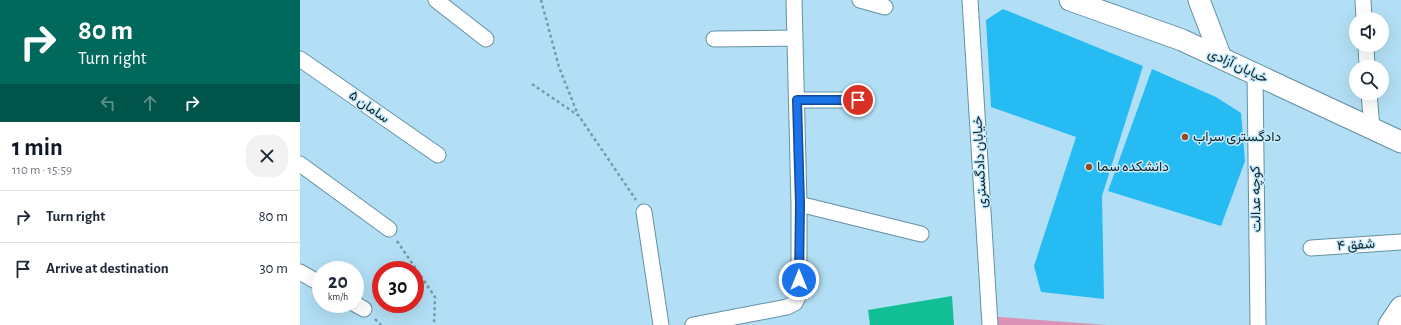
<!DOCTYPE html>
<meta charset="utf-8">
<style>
:root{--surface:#fff;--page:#f2f2f3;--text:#1f2937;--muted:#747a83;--line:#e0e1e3;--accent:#111827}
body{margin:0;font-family:"Alegreya Sans",Vazirmatn,sans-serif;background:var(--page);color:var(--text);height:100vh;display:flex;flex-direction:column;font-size:15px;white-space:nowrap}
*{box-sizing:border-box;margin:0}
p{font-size:13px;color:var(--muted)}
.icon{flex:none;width:22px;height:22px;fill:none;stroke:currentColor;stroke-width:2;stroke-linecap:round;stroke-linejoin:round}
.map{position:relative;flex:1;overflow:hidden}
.sheet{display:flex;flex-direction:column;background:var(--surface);width:300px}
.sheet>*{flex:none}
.top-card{background:#00695c;color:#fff;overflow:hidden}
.controls{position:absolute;left:1049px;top:12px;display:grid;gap:8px}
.controls a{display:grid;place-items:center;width:40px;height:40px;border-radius:50%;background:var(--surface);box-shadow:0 4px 16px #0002;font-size:20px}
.speed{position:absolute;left:12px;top:261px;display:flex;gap:8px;font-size:20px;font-weight:700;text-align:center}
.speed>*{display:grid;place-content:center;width:52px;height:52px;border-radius:50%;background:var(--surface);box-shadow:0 4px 16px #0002;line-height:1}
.speed small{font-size:10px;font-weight:400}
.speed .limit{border:6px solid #d22;background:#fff;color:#111}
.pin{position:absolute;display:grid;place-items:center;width:34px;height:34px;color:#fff;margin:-17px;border:2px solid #fff;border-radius:50%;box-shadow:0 1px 4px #0007}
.me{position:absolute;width:44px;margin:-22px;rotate:0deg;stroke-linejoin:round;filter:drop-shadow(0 0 3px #0008)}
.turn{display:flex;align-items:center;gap:14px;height:84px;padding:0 12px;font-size:18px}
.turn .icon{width:52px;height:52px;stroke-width:2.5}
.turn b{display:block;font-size:28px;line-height:34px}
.lanes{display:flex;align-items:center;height:38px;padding:0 12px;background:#0003;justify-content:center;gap:20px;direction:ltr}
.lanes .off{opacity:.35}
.round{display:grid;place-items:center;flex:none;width:42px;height:42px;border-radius:16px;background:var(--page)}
.head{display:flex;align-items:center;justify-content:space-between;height:68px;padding:0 12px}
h1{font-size:24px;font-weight:600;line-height:30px;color:var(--accent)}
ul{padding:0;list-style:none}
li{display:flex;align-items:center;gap:12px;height:52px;padding:0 12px;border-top:1px solid var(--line)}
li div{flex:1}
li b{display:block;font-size:15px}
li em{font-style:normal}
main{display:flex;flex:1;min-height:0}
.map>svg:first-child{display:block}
</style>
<main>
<section class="sheet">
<div class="top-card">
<div class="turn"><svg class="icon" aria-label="right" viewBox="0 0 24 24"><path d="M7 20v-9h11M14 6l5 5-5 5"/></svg><div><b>80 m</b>Turn right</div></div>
<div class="lanes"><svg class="icon off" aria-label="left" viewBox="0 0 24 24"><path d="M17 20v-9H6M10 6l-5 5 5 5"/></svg><svg class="icon off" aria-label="ahead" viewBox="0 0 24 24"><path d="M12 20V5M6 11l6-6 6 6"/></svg><svg class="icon" aria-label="right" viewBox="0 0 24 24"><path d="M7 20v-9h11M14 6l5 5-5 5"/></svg></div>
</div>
<div class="head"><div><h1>1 min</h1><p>110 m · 15:59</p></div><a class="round"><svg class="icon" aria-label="close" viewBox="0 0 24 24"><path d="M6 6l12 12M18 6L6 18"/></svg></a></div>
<ul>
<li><svg class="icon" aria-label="right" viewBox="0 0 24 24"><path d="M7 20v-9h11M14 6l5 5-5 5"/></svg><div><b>Turn right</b></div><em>80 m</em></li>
<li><svg class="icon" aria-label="arrive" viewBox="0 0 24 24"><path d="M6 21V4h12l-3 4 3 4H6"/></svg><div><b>Arrive at destination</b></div><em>30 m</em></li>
</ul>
</section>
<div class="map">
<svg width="1101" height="325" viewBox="0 0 1101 325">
<rect width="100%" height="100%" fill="#b2dff5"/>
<!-- green -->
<path fill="#da93b5" d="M690,316L700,317L807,325H691Z"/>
<!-- water -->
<path fill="#12bf95" d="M652,296L654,325H570L568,310Z"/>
<!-- building -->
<path fill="#26bcf3" d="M703,9L843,66L802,196L804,299L741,292L734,266L776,137L691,107L686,20Z
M852,69L916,97L941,113L945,161L921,226L808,191Z"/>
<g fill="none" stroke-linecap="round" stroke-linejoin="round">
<!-- street casing -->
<g stroke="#6590a4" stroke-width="17">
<path id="street" d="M136,0L186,39
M560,0L585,7
M670,0L690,325
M1063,0L1064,19
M414,39L495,38
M1066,45L1067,67
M0,59L138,155
M955,74L958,325
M1069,93L1072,128
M497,100H558
M0,164L89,229
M499,204L621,234
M344,212L361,325
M1011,248L1101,242
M0,272L21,284
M55,304L64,309
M393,325L487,307L495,303L499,295V204L494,0"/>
</g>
<!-- secondary casing -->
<g stroke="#6590a4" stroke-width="23">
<path id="secondary" d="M770,0L882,40L1101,142
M899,0L921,58
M1089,325L1101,307"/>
</g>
<!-- path -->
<path stroke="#7699aa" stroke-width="2.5" stroke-dasharray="3 3" stroke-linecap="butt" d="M241,0L259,67L278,115
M232,84L279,116L336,200
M97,241L135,297L134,325
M75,319L81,325"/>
<!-- street -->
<use href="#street" stroke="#fff" stroke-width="15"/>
<!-- secondary -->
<use href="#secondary" stroke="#fff" stroke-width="21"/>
</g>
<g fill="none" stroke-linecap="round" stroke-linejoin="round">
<!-- route casing -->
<g stroke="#114b97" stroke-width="10">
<path id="route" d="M499,280L500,204L497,100H558"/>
</g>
<!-- route -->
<use href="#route" stroke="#1a73e8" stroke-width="7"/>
</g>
<!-- markers -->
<g fill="#924d23" stroke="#c6ebfd" stroke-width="1.5">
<circle cx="885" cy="137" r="4"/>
<circle cx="789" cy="167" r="4"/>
</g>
<g text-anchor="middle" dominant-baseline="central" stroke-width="3" stroke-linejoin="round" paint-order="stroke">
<!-- street labels -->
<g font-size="14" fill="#12242c" stroke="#c6ebfd">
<text transform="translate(938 66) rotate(25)">خیابان آزادی</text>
<text transform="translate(69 107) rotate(35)">سامان ۵</text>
<text transform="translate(680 162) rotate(-93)">خیابان دادگستری</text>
<text transform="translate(956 199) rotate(-91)">کوچه عدالت</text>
<text transform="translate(1056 245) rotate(-4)">شفق ۴</text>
</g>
<!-- poi labels -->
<g font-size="14" fill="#12242c" stroke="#c6ebfd" text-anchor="start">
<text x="893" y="137">دادگستری سراب</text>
<text x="797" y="167">دانشکده سما</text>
</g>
</g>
</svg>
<div class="controls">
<a><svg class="icon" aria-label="sound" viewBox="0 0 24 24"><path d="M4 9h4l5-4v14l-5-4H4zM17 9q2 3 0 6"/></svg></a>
<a><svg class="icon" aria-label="search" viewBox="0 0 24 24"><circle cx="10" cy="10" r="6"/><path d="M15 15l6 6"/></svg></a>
</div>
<div class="speed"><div>20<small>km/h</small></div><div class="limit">30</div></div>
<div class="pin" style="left:558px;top:100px;background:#d93025"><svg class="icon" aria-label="arrive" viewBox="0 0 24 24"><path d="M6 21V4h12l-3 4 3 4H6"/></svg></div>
<svg class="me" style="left:499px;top:280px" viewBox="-20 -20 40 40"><circle r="17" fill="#1a73e8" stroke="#fff" stroke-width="3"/><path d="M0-11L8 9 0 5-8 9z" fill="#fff"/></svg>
</div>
</main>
